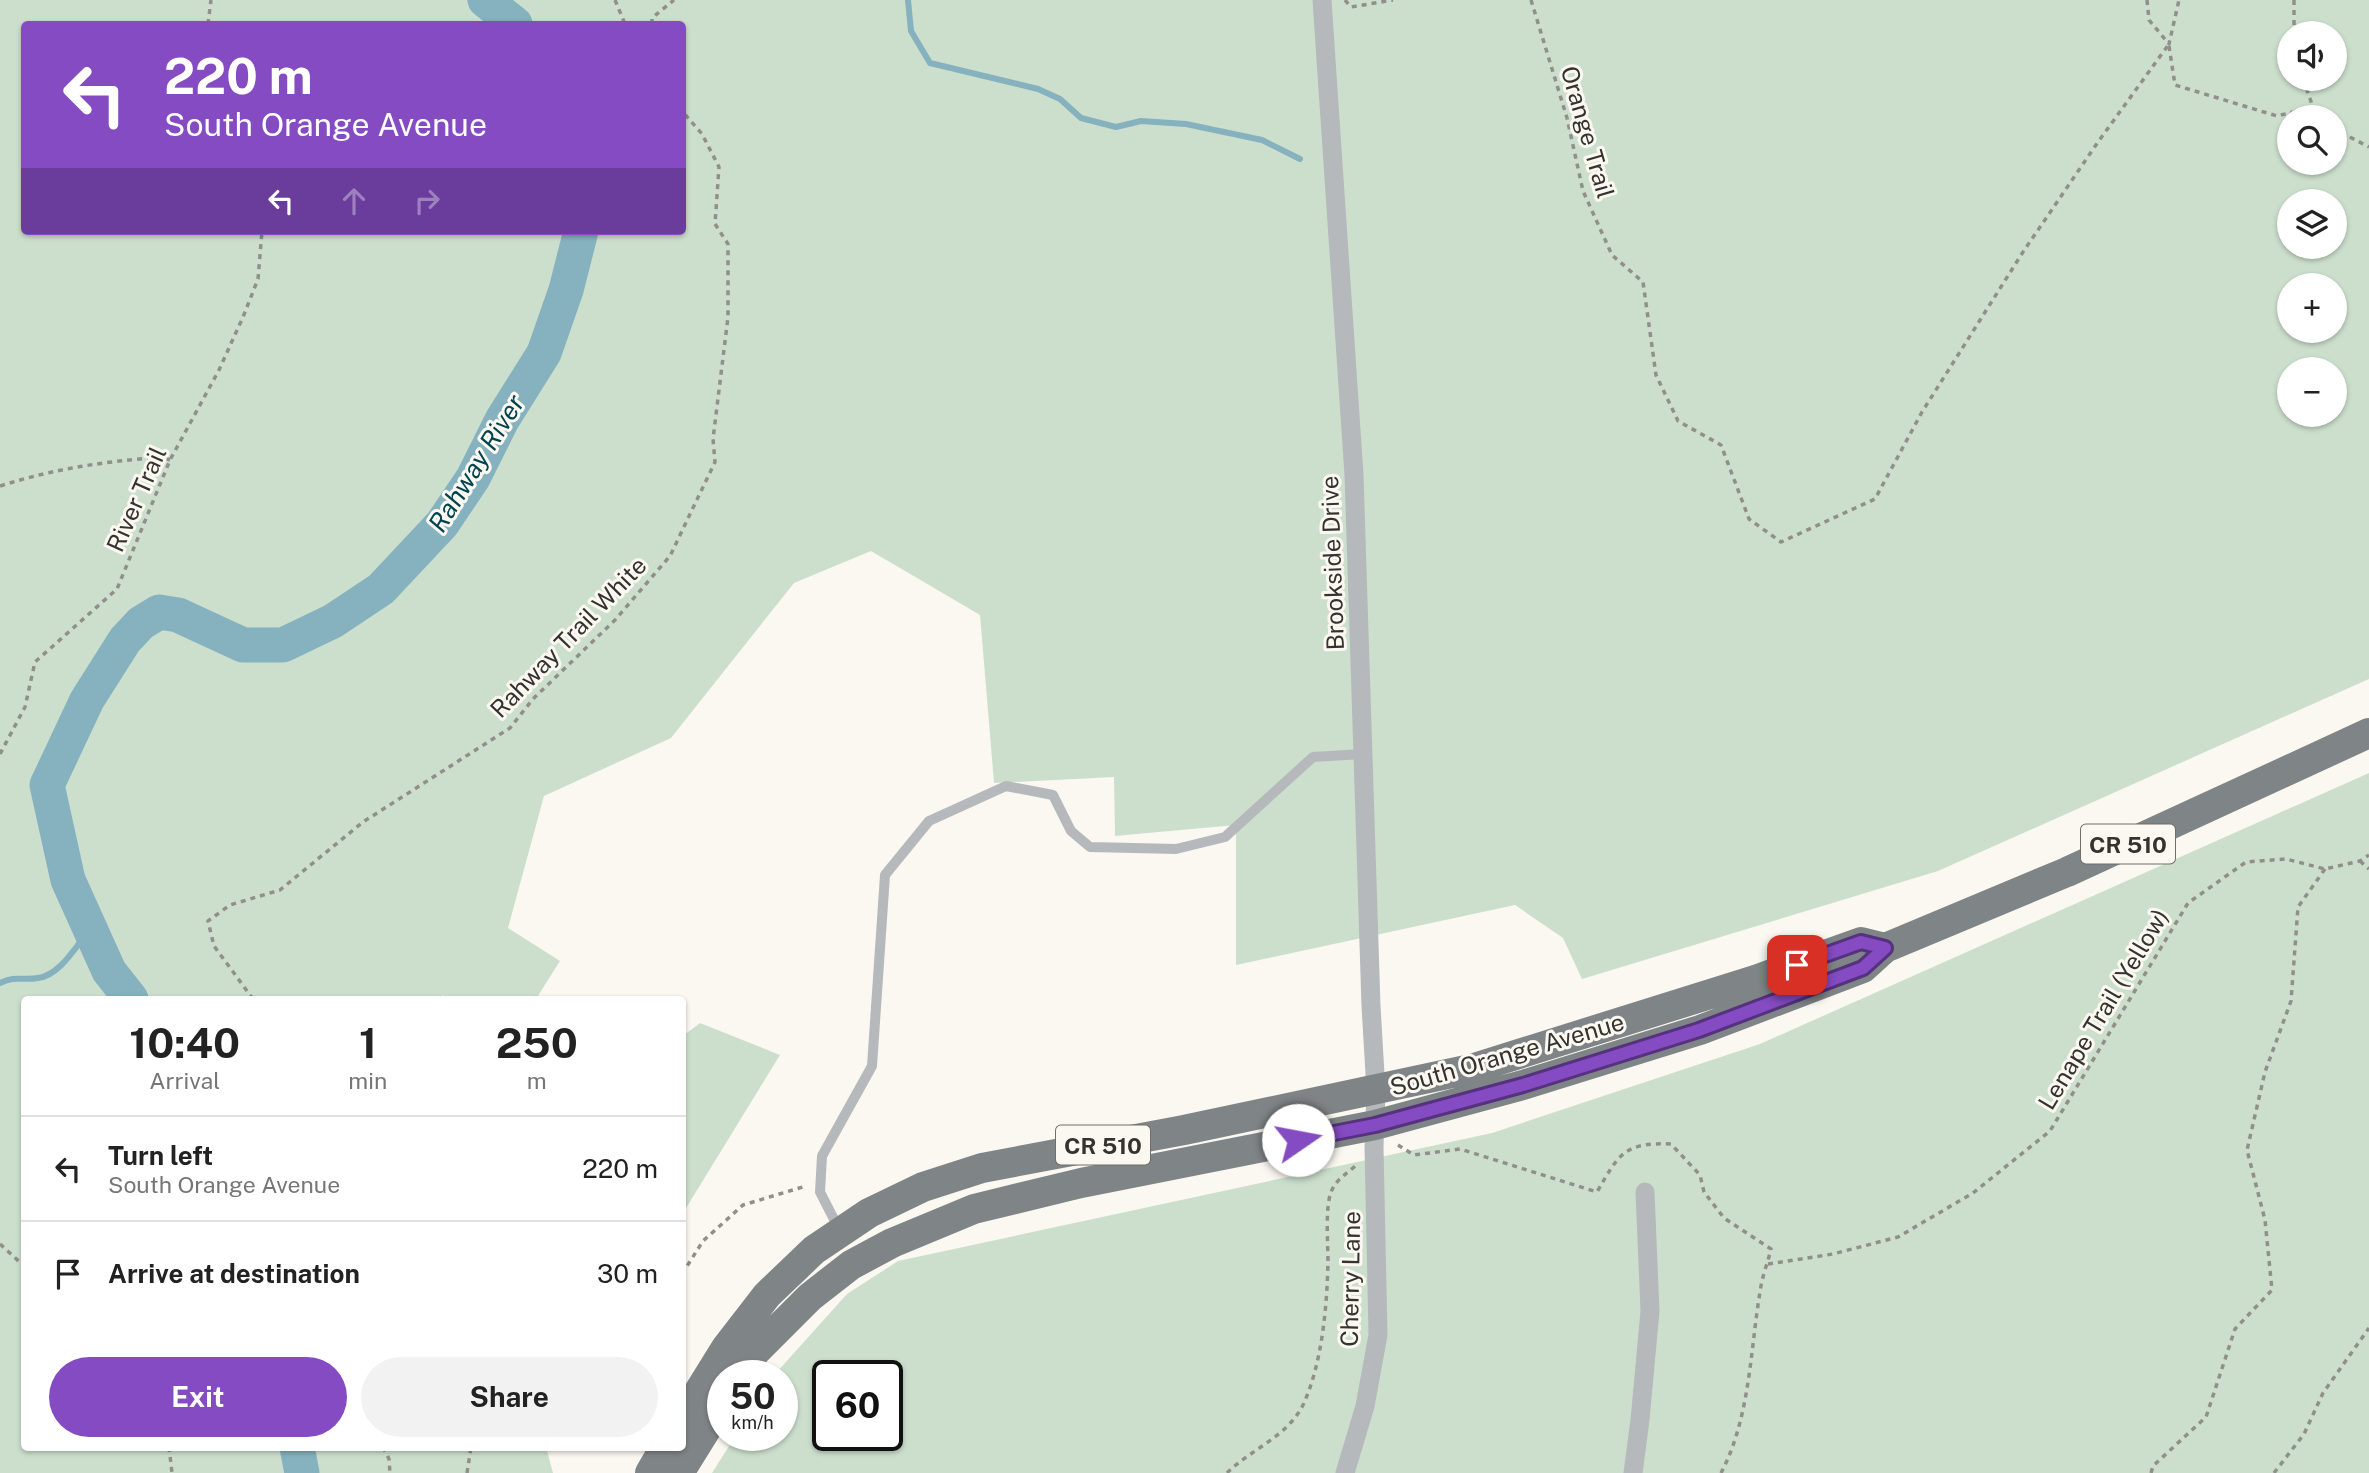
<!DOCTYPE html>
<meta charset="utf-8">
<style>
:root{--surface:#fff;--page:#f2f2f2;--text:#222;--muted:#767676;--line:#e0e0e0;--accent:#854bc2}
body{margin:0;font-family:"Public Sans",sans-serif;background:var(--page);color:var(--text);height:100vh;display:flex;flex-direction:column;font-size:26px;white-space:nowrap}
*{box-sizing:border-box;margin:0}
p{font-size:23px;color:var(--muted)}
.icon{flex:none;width:38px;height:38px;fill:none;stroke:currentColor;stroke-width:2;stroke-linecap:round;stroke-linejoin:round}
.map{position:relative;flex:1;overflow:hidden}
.details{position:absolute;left:21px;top:996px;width:665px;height:455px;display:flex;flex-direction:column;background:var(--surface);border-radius:7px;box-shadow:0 2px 5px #0004}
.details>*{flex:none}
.guide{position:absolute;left:21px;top:21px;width:665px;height:214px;border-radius:7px;box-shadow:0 2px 5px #0004;background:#854bc2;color:#fff;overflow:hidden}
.tools{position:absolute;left:2277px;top:21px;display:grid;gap:14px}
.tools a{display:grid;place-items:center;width:70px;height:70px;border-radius:50%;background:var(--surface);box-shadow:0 2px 5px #0004;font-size:35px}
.speed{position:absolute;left:707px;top:1360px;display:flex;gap:14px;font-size:35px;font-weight:700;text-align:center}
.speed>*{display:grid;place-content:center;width:91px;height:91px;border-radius:50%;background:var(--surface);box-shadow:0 2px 5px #0004;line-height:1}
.speed small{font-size:18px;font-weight:400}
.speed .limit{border:4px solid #111;border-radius:10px;background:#fff;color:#111}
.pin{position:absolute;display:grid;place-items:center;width:60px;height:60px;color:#fff;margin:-30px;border-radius:14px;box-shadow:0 4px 10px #0006}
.me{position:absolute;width:77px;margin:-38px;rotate:78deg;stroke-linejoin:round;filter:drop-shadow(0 0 5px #0008)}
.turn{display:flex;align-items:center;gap:24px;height:147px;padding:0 28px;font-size:32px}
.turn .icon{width:91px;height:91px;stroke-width:2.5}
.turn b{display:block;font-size:49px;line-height:60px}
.lanes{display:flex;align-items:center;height:66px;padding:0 28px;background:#0003;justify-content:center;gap:35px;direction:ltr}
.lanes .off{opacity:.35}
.eta{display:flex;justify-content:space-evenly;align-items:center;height:119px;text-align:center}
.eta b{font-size:42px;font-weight:700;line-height:49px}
.action{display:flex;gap:14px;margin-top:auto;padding:14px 28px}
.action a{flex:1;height:80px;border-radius:42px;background:var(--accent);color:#fff;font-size:28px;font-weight:700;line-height:80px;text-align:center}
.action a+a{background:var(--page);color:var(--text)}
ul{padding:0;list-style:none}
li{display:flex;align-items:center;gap:21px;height:105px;padding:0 28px;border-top:2px solid var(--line)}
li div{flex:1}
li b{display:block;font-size:26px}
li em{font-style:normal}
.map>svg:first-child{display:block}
</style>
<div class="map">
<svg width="2369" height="1473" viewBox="0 0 2369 1473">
<rect width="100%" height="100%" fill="#fbf8f1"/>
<!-- green -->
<path fill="#ccdfcd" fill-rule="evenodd" d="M0,0H2369V679L1938,871L1582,979L1563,938L1515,905L1236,965V825L1115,836L1114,777L994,783L980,615L871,551L794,583L671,738L544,796L508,928L560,961L536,999H448L443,995L440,999H24V1447H546L553,1473H0ZM24,24H682V231H24ZM2289,33H2334V79H2289ZM2289,117H2334V163H2289ZM2289,201H2334V247H2289ZM2289,285H2334V331H2289ZM2289,369H2334V415H2289Z
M2369,773V1473H712L736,1435H782V1376L775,1375L776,1373L847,1294L898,1261L1492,1133L1760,1044ZM828,1376H887V1435H828Z
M700,1023L780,1055L683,1213V1036Z"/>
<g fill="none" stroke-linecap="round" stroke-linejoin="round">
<!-- stream -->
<path stroke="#85b2be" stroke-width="6" d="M908,0L911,31L930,63L1038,89L1060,99L1081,118L1116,127L1141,121L1186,124L1262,140L1300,159
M0,983C17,975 22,981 38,978C61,975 77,944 91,928"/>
<!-- river -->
<path stroke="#85b2be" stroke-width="35" d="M485,0L515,24
M131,999L109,971L68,880L47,785L87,700L125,640L141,623L159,612L178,615L243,645H283L333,621L381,589L442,524L473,478L502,420L544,353L566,290L581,231
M297,1447L302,1473"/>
<!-- path -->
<path stroke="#918f8b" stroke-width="3.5" stroke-dasharray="5 5" stroke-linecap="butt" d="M615,0L625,24
M1345,0L1351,7L1393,0
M1531,0L1567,118L1583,191L1612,255L1643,282L1656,375L1678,421L1721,445L1749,519L1781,542L1875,499L1922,412L2023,252L2098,142L2169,44
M2147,0L2149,20L2169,44L2179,0
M2294,0V33
M208,24L211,0
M652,24V18L674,0
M2169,46L2175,85L2277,116L2313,107
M2303,79L2313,107L2325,117
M2334,125L2346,135L2369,147
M0,486C57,468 102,462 161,457L170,460
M0,754L25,707L35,662L117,589L170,460L219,370L243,317L258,279L262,231
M2360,861L2369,869
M253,999L214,946L208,921L230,905L280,890L363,822L510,728L533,699L615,620L670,556L715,462L713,439L728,317V244L715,224L719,167L702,134L682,111
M1398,1145L1414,1155L1460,1149L1597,1192C1619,1154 1624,1142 1671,1144L1700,1175L1704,1192L1724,1218L1771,1249C1768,1262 1763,1274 1761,1286C1750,1348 1751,1416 1721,1473
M0,1244L24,1266
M1768,1264L1833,1254L1898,1237L1973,1193L2050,1131L2188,903L2246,862L2286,859L2325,869L2360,861L2369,855
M682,1274L703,1241L743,1205L806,1186
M169,1447L172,1473
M383,1447L389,1459L390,1473
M467,1473L471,1447
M1227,1473C1251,1449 1287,1437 1303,1405C1322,1364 1327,1307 1328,1262C1328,1243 1325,1209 1331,1192C1337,1178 1346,1175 1356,1165
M2151,1473L2153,1466L2206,1417L2235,1329L2272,1290L2265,1220L2247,1150L2265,1072L2291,1001L2298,907L2325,869
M2274,1473L2304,1434L2323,1393L2369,1328"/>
<!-- service -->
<path stroke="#b6b9bb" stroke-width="10" d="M839,1229L820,1192L822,1156L872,1066L885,875L929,821L1006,786L1053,795L1071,831L1090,847L1176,849L1225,837L1313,757L1363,754"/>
<!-- minor -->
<path stroke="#b6b9bb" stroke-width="19" d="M1322,0L1354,475L1371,1006L1376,1091L1374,1147L1378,1335L1365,1406L1345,1473
M1633,1473L1640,1420L1650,1311L1645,1192"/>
<!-- primary -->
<path stroke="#7f8487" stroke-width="30" d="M740,1376L755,1352L810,1297L851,1265L892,1243L974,1209L1081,1183L1375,1125L1523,1085L1700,1030L1863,968L1885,948L2067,872L2369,733
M682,1419L726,1348L767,1295L814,1250L869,1213L923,1187L982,1168L1184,1130L1471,1069L1755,980L1861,942L1885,948
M650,1473L665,1447
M679,1473L723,1402"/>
</g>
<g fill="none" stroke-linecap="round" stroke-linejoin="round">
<!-- route casing -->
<g stroke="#56317e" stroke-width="18">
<path id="route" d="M1298,1140L1375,1125L1523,1085L1699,1030L1863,968L1885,948L1861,942L1797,965"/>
</g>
<!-- route -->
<use href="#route" stroke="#854bc2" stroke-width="12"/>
</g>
<g text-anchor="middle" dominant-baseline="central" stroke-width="6" stroke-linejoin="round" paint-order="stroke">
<!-- shield labels -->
<g fill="#fbf8f1" stroke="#706e6a" stroke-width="2">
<rect x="2081" y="824.5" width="94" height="39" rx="5"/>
<rect x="1056" y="1125.5" width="94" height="39" rx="5"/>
</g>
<g font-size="23" font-weight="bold" fill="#343330">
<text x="2128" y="844">CR 510</text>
<text x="1103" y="1145">CR 510</text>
</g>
<!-- street labels -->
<g font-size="24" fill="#343330" stroke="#fbf8f1">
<text transform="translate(1588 132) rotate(74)">Orange Trail</text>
<text transform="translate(136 499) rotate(-66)">River Trail</text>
<text transform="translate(1332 563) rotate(-92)">Brookside Drive</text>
<text transform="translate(568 637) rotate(-46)">Rahway Trail White</text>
<text transform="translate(2103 1009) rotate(-59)">Lenape Trail (Yellow)</text>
<text transform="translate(1507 1054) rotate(-16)">South Orange Avenue</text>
<text transform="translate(1350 1279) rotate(-89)">Cherry Lane</text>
</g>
<!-- water labels -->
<g font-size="26" font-style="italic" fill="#004452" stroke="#fbf8f1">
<text transform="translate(476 463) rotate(-58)">Rahway River</text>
</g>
</g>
</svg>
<div class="tools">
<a><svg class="icon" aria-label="sound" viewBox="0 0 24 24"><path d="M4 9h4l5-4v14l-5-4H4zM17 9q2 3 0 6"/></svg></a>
<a><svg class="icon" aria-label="search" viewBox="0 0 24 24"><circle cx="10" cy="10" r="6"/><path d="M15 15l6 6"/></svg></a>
<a><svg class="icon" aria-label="layers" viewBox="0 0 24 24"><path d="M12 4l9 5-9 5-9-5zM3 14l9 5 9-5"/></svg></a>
<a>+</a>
<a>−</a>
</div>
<div class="speed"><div>50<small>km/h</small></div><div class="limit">60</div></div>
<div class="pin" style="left:1797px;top:965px;background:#d93025"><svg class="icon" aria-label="arrive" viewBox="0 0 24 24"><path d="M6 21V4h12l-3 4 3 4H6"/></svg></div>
<svg class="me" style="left:1298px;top:1140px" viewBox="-20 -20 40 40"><circle r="19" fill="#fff"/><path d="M0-13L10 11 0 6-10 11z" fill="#854bc2"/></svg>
<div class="guide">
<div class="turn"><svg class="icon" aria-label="left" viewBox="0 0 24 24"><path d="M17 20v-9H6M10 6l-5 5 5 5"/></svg><div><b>220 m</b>South Orange Avenue</div></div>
<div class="lanes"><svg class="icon" aria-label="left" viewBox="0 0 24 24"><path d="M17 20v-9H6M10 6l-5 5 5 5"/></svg><svg class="icon off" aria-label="ahead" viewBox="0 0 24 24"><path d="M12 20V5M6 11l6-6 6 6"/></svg><svg class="icon off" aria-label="right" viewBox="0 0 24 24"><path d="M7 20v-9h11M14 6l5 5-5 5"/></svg></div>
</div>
<section class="details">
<div class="eta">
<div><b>10:40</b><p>Arrival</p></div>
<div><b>1</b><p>min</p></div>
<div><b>250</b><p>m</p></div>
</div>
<ul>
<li><svg class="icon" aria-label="left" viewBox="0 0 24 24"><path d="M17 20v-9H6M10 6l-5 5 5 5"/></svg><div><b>Turn left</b><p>South Orange Avenue</p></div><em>220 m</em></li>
<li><svg class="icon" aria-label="arrive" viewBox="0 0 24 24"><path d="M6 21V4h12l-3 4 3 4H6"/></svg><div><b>Arrive at destination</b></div><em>30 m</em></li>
</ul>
<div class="action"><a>Exit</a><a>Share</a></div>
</section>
</div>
